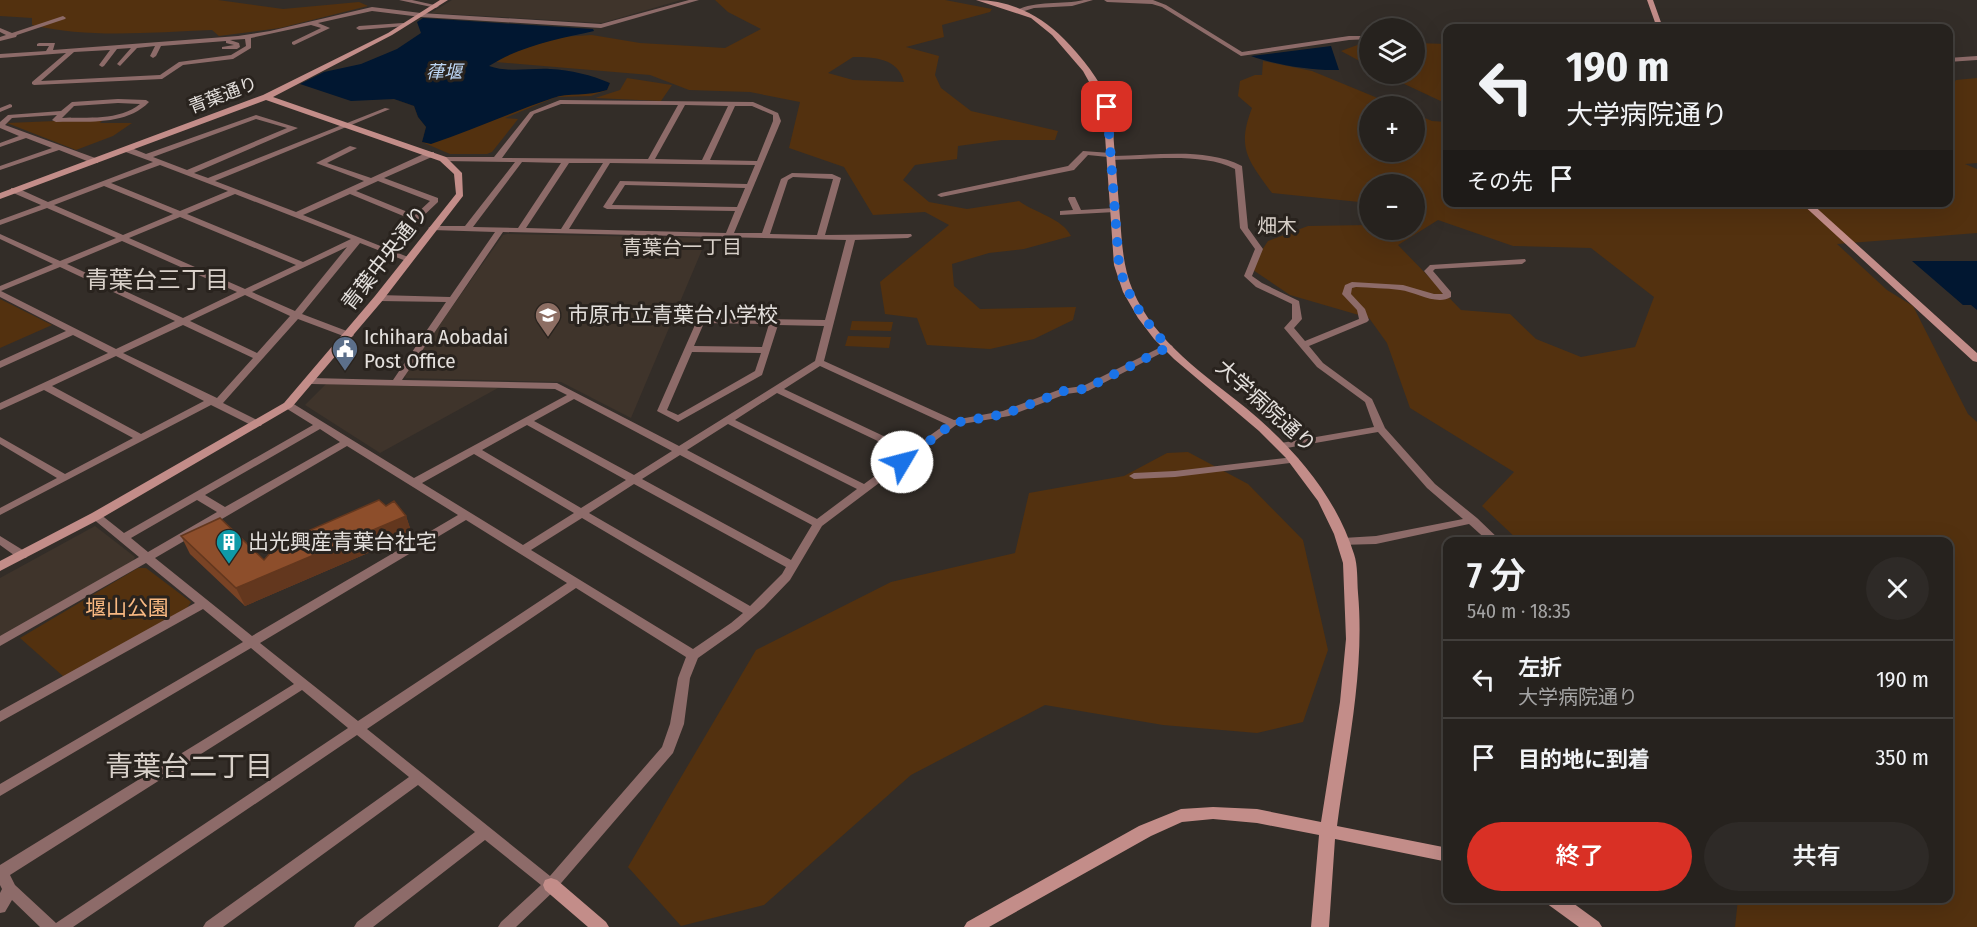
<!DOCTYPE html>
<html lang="ja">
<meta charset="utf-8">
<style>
:root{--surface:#26221e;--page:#2e2a27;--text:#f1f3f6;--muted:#a4a4a4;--line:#423f3c;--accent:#d93025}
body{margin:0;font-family:"Fira Sans Condensed","Noto Sans JP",sans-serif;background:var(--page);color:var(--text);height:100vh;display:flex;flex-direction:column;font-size:22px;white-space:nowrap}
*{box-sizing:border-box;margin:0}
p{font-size:20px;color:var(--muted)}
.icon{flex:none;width:33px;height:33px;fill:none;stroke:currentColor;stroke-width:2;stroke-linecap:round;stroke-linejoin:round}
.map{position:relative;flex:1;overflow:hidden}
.drawer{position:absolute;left:1443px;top:537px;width:510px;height:366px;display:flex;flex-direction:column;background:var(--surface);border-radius:12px;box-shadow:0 6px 24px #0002,0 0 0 2px var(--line)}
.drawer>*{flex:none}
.guide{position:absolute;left:1443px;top:24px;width:510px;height:183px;border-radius:12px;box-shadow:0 6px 24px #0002,0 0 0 2px var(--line);background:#26221e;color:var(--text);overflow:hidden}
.buttons{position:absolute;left:1359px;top:18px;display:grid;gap:12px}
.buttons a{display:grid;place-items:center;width:66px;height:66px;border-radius:50%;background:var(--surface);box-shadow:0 6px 24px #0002,0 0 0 2px var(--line);font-size:30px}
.pin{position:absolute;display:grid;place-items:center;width:51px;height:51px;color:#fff;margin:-26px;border-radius:12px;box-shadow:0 3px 9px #0006}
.me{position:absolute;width:66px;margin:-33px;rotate:53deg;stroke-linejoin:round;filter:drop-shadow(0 0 4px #0008)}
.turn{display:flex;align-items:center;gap:21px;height:126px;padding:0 24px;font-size:27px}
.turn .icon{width:78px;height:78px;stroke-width:2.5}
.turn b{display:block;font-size:42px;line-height:51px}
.then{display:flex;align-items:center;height:57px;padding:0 24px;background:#0003;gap:12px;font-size:22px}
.round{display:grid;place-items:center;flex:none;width:63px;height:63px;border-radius:32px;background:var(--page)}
.summary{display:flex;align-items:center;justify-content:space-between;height:102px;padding:0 24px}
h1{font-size:36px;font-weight:600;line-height:45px}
.cta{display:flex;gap:12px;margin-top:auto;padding:12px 24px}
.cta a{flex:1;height:69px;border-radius:36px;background:var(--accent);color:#fff;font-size:24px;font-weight:600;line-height:69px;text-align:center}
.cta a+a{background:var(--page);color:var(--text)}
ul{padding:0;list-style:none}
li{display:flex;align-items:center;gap:18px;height:78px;padding:0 24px;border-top:2px solid var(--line)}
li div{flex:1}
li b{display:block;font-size:22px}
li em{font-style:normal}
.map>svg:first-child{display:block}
</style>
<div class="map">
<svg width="1977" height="927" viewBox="0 0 1977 927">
<rect width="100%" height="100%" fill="#332d28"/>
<!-- built -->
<path fill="#3f342b" d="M452,0H681L602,23L431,13Z
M507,234L707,238L631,418L561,382L406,378L404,375L503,235Z
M326,384L498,388L380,453L305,405Z
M95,526L135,557L133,561L0,638V578Z"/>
<!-- green -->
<path fill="#53310f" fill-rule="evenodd" d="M0,0H218L283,9L359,2L368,6L280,28L219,36L212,30C153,32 90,39 32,25V18L0,16Z
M715,0H945L992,9L990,12L942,25L944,37L906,47L939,56L935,75L941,88L971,111L1058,131L1055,140H1002L958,146L957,159L915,165L903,180L929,202L967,209L1019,201C1035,213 1062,218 1071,236L1024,249L989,253L952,264L954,286L980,309L1076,307L1073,320L1034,339L990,349L927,345L917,318L885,314L880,282L949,225L925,212L873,215L844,167L789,148L800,102L750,92L689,90L650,75L496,62L511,53L560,37L592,35L640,43L725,48L761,29L728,12ZM853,57C874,57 898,58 904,82L853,80L828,73Z
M1415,43L1447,44V104L1383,74H1414Z
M1360,44H1369V66L1341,51Z
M1263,61L1312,71L1397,106H1370V152H1414L1415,114L1432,121L1447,122L1448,202H1948L1949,90L1956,80L1977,78V163L1965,164L1977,169V233L1837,244L1887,290L1913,306L1968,414L1977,422V927H1735L1738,899L1948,898V542L1519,541L1482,506L1514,472L1410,408L1387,343L1369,318L1290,295L1250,268L1268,241L1308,226L1369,225L1370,230H1414V184H1370L1369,203L1272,193C1249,161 1236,149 1252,108L1238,96L1240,81L1255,75H1262ZM1438,220L1513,246L1591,248L1654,297L1635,347L1581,357L1536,339L1510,314L1461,310L1398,245Z
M567,71L610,83L607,90L591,96L556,97L505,118L518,119L492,152L487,154H450L422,142L426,127L418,117L414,106L397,100Z
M627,78L672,85L661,101L595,98L620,90Z
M104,119L100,123H132L113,136L76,150L7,123Z
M0,299L52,325L0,348Z
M852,321L893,322L891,331L850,330Z
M848,336L891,337L889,348L845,346Z
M1188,452L1248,484L1303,540L1328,650L1303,722L1257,733L1163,725L1045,705L911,775L764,905L681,926L628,867L756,650L891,582L1015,553L1029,493L1124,476L1167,453Z
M138,568H146L191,602L187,608L64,677L20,638Z"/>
<!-- water -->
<path fill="#011731" d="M423,18L593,29L594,31C558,39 520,46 489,66C509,73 529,68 550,69C571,70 591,75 610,83L607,90C587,97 568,92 553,98C512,112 472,130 431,144L422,142L426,127L418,117L414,106L394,99L351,101L300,84L324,72L361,64L397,49L421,33L417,22Z
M1331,46L1339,70C1314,71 1275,65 1251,56Z
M1912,261H1977V310L1971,305H1963Z"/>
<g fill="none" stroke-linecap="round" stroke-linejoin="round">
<!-- street -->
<path fill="#8d6b69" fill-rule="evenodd" d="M399,0H412L439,6L436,8Z
M689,0H699L601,28L421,17L372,11L318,23L330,28L294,45L292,44V42L321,28L311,25L251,38V48L233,59L183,65L162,79L34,85L32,84V82L66,53L0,58V54L46,51L49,46H37V44L39,43H55L53,50L238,36L270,31L372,7L421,13L601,24ZM245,39L246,46L231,55L179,62L160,75L41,81L74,52L110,50L99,65L102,67L104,66L117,49L131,48L117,64L120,66L137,48L155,46L150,56L153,58L156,56L161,46L226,41V43L234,45L222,47V49H237L240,47L239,43L230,40Z
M1084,0H1093L1072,6L1034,8L1018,13L1015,11C1035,0 1062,5 1084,0Z
M1104,0H1153L1166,5L1242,52L1349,36H1367L1370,39L1349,40L1241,56L1162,7L1152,4L1107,2Z
M63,16L66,18L65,19L17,35L16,37L0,41V37L6,35L0,32V28L12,33Z
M403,23L405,24V26L359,30L356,28L359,26Z
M1977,56V60L1948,62V58Z
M118,99L146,100L149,102C126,126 87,121 56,122L52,120L57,115L12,118L5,125L98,159V163H92L59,150L0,170V166L52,148L26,138L0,147V143L19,136L0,128V122L8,115L61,111L72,102ZM118,103L140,104C119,121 87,117 62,118L74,106Z
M560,100L753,102L778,113L781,121L734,233H762L781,179L792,173L832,174L841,178L825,235L911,234L912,236L908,238L855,240L824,361L954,420L1003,411L1061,389L1083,386L1165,345H1171L1173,347L1088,391L1066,394L1009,416L956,425L822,526L790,580L764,607L739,629L698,658L690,678L684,724L673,753L556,889L516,927H498L501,922L541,885L485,840L373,927H354L357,922L475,832L418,785L223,927H203L206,922L409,777L357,735L73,927H40L12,900L5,912L0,913V893L2,889L0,885V865L294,684L251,648L0,796V784L243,642L203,609L0,722V711L195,603L146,563L0,646V636L139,557L92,518L90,516L92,514H100L124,533L313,425L284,407L283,405L284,403H292L414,478L567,395L555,389L312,384L307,381L312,378L393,380L446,302L379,301L375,298L379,295L450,297L495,232L432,230L428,228L432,226H465L515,162L443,161L439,159L443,157H494L530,112ZM561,104L678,105L648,159L502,158L534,114ZM685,105L728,106L702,160L655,159ZM735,106H752L773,115V121L757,161L710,160ZM522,162L561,163L518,228L473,227ZM569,163H603L561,229L526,228ZM610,163L755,165L747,184L620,181L603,207L607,209L735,211L726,233L569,229ZM793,177L833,179L817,235L770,234L788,180ZM625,185L745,188L737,207L612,205ZM503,232L846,240L825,320L698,318L657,411L678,422L762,375L778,325L824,326L815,361L679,446L557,383L402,380ZM704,323L769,324L762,347L694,346ZM692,352L761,353L755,371L678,415L667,410ZM820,366L946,424L911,449L784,389ZM777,393L905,454L864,484L735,420ZM574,399L672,451L634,475L534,421ZM728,424L857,489L817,519L687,450ZM527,425L626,480L581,508L482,450ZM320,429L340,442L225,507L205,495ZM347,446L458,515L252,636L155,558ZM474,454L574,513L523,545L422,483ZM680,455L812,525L791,560L642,479ZM634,484L786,567L782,574L750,606L589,513ZM197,500L217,512L148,552L131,538ZM582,518L743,613L731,623L693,649L531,550ZM466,520L567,583L358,721L260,643ZM576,588L686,657L678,678L670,724L662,747L550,876L367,729ZM302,690L348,728L56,923L15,885L10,875Z
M10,104L12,105V107L0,112V108Z
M385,108L390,109L215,181L296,212L364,181L316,163L350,146L357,148L327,163L371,178L428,152H434V156L384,178L438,198V202L419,220H413L350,194L303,215L413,259L412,261H406L360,243L302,314L352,333L354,335L352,337H346L298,319L223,403L261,422L262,424L261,426H253L211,405L0,515V508L57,478L0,444V437L65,474L133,438L44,390L0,410V403L108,353L73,335L0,368V361L66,331L0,297V286L53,264L0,239V234L60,261L116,238L47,208L0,225V220L41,205L11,192V188H17L48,202L153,162L123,151V147H129L146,154L256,115L298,128L194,173L208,178ZM256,119L287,128L187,170L153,157ZM160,165L228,191L180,211L111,183ZM378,181L430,201L415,215L356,191ZM104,186L173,214L123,235L54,205ZM235,194L351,239L303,262L187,214ZM180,217L296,265L245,289L129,238ZM122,241L237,292L183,318L67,264ZM347,247L295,311L252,292ZM60,267L175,321L116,349L1,291ZM245,295L290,316L257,353L190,321ZM183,325L253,358L217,398L123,353ZM116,356L204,401L141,434L52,386Z
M1083,151L1111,153H1114V156C1155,156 1204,147 1242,166L1248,228L1263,249L1252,276L1262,283L1299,301L1302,319L1294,328L1305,341L1359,319L1357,310L1342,294L1345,285L1352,282L1403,285L1434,294H1443L1424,271L1430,265L1525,259L1526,261L1522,264L1435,269L1433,271L1451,292V297C1437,306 1416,292 1400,290C1385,288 1371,288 1356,287L1352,288L1351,294L1365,309L1369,320L1367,322L1309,346L1323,363L1372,399L1385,428L1435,484L1477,518L1502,542H1489L1469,524L1376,544L1339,545L1337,542L1339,539L1343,538L1376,536L1463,519L1427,488L1378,432L1281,449L1276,446L1281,443L1374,427L1365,402L1317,367L1284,328L1292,319V304L1256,287L1244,276L1255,249L1240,228L1235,169C1202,152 1148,160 1111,160H1108V157L1088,155L1074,170L941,197L937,195L941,193L1068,166Z
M1069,197H1075L1081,210L1115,208L1119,210L1115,212L1060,215V211L1073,210L1068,199Z
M1294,457L1298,458L1299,460L1298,462L1175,477L1134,479L1129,476L1134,473L1175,471Z
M0,536L26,552L28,555L26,558H18L0,545Z"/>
<!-- secondary -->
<path fill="#c38d89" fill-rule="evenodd" d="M440,0H448L392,35L273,97L446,157L462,173L463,196L383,300L292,407L100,519L0,571V561L92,513L284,403L375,296L456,194L454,174L440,161L266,100L0,199V193L263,95L388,33Z
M976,0C1010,0 1040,15 1064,39C1082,57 1100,80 1110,104C1114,116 1113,131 1114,144C1116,168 1118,193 1120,218C1122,243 1123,268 1133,291C1155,342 1205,375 1246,408C1293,447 1335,494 1354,554C1358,566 1357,580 1358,593C1365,671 1347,749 1337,826L1448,848V862L1335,839L1329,927H1311L1319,835L1257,823L1213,819L1182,822L1151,836L989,927H964L967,922L1139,826L1181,809L1213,807L1257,809L1321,822L1340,702L1346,639L1343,563L1334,534L1318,501L1286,458L1259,431L1174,359L1154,339L1138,318L1123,292L1114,265L1103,107L1083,71L1052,35L1031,18Z
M1647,0H1653L1663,28H1657Z
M1800,202H1810L1977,353V362L1973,361Z
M551,878L557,880L606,922L609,927H588L545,890L543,885L545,880Z
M1544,898H1566L1599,922L1602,927H1579L1546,903Z"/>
</g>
<!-- wall -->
<path fill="#794325" d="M386,506L406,516L412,534L245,606L190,554L181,536L264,560Z"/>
<!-- shaded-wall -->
<path fill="#63371e" d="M406,516L412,534L245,606L236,588Z"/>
<!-- building -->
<path fill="#8d4e2b" stroke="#63371e" stroke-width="1.5" d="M379,500L386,506L394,501L406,516L236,588L181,536L220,518L264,560L278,544Z"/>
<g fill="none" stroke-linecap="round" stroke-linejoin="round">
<!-- route -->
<path stroke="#1a73e8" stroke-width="10" stroke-dasharray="0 18" d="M902,462L953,423L1005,414L1064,391L1085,389L1168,347C1146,322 1127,298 1119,265L1107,107"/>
</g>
<!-- icons -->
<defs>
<g id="school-pin" transform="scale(1.35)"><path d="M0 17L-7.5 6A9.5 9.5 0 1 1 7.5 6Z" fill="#8d6e63" stroke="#29231e"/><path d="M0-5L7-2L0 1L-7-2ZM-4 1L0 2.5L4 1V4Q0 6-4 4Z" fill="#fff"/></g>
<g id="civic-pin" transform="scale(1.35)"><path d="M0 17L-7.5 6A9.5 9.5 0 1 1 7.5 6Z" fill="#5c6f8a" stroke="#29231e"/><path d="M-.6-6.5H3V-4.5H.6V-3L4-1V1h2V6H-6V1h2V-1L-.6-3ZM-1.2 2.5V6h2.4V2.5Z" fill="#fff"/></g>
<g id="building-pin" transform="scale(1.35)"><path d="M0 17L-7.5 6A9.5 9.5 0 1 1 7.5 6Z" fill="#0f9aa8" stroke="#29231e"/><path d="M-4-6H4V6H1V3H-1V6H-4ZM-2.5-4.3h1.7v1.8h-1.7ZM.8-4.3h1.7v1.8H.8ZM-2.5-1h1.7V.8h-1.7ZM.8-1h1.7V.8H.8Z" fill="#fff"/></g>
</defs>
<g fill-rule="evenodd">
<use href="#school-pin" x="548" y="315"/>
<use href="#civic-pin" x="345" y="349"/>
<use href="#building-pin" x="229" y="542"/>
</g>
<g text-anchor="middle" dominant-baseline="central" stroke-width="6" stroke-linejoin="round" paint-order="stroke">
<!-- far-water labels -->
<g font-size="18" font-style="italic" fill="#bdd7f6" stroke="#29231e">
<text x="444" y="72">葎堰</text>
</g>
<!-- far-street labels -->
<g font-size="18" fill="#e4e0dd" stroke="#29231e">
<text transform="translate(223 95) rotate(-21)">青葉通り</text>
</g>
<!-- far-quarter labels -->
<g font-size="20" fill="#d8d0c9" stroke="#29231e">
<text x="1277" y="226">畑木</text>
<text x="682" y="247">青葉台一丁目</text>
</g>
<!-- street labels -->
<g font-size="21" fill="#e4e0dd" stroke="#29231e">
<text transform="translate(385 258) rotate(-52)">青葉中央通り</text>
<text transform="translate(1266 406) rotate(42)">大学病院通り</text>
</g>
<!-- poi labels -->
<g font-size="21" fill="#e4e0dd" stroke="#29231e" text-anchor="start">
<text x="568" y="315">市原市立青葉台小学校</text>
<text x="364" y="337">Ichihara Aobadai<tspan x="364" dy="24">Post Office</tspan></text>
<text x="248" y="542">出光興産青葉台社宅</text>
</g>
<!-- park labels -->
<g font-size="21" fill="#f9b982" stroke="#29231e">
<text x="127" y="608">堰山公園</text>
</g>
<!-- quarter labels -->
<g font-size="24" fill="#d8d0c9" stroke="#29231e">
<text x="157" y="280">青葉台三丁目</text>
</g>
<!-- near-quarter labels -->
<g font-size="28" fill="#d8d0c9" stroke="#29231e">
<text x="189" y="766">青葉台二丁目</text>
</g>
</g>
</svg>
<div class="buttons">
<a><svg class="icon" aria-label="layers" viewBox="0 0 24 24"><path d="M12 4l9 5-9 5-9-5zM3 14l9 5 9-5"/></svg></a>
<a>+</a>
<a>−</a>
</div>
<div class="pin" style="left:1107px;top:107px;background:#d93025"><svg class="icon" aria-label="arrive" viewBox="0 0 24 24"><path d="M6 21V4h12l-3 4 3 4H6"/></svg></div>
<svg class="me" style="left:902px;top:462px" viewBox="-20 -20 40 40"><circle r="19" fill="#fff"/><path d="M0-13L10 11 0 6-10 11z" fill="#1a73e8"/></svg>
<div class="guide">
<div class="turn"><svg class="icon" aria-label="left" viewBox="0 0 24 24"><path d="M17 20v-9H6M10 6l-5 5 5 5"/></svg><div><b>190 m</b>大学病院通り</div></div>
<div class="then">その先<svg class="icon" aria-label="arrive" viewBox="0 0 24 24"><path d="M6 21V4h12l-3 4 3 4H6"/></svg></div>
</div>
<section class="drawer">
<div class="summary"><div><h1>7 分</h1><p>540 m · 18:35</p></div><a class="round"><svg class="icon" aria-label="close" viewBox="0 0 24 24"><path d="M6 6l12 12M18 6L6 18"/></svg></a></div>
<ul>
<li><svg class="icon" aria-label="left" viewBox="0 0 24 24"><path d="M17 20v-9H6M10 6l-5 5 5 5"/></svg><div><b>左折</b><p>大学病院通り</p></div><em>190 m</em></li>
<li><svg class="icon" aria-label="arrive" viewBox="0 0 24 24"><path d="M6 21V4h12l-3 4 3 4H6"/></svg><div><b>目的地に到着</b></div><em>350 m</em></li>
</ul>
<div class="cta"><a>終了</a><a>共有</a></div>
</section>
</div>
